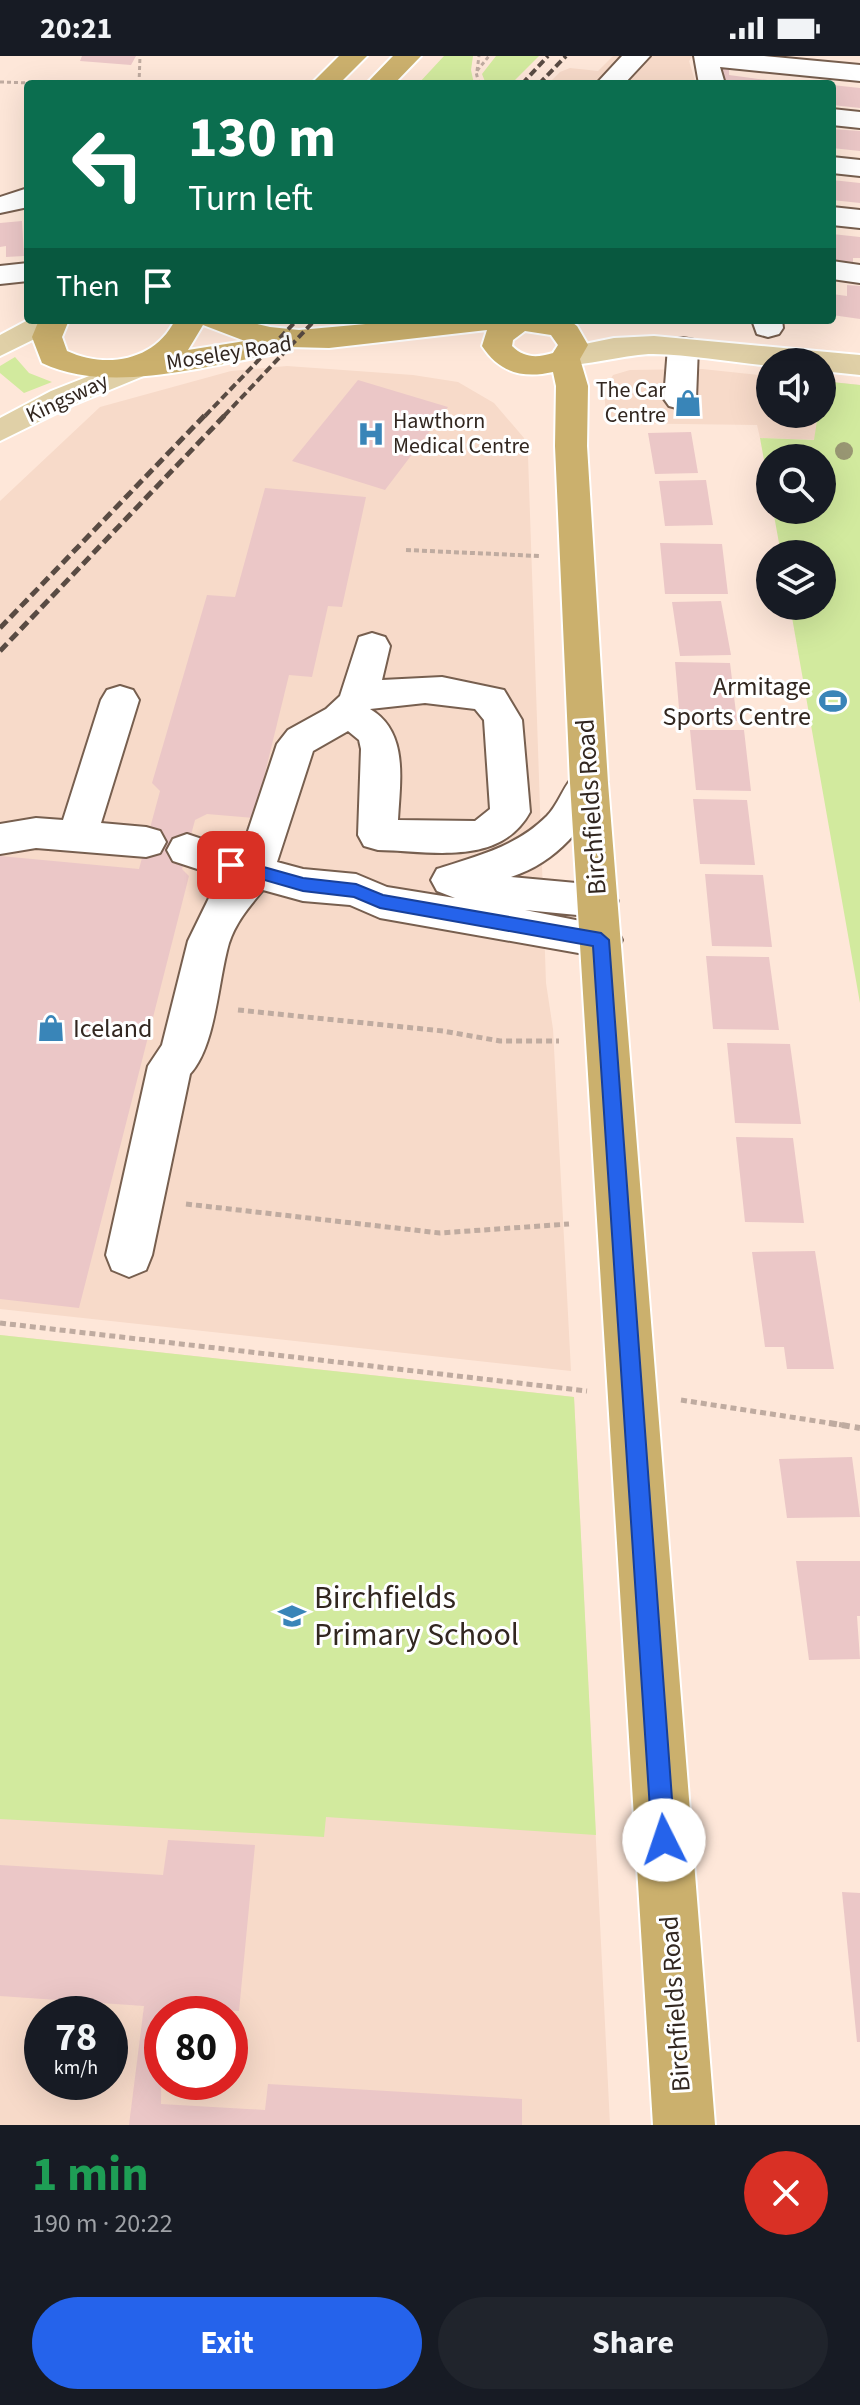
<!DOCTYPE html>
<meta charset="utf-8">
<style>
:root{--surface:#171b24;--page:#20242c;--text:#f1f3f6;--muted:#9ea1a6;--accent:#2563eb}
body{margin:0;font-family:"Source Sans 3",sans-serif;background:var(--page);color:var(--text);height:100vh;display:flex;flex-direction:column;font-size:30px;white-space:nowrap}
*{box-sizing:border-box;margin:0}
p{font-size:26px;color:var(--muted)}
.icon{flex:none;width:44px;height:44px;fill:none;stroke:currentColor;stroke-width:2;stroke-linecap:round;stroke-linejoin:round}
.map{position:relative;height:2069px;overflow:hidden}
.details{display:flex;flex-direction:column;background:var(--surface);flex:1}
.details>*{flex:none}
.hud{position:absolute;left:24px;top:24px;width:812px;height:244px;border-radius:8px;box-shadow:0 8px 32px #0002;background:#0b6e4f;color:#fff;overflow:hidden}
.buttons{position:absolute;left:756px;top:292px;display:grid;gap:16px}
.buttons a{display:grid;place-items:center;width:80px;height:80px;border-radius:50%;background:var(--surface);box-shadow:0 8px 32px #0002;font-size:40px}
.speed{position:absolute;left:24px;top:1940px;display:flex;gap:16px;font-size:40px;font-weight:700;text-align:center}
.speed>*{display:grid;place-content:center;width:104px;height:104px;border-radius:50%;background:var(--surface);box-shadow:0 8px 32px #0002;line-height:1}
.speed small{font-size:20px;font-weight:400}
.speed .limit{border:12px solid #d22;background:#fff;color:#111}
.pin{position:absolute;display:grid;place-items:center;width:68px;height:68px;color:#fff;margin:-34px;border-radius:16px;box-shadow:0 4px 12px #0006}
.me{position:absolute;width:88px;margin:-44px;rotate:356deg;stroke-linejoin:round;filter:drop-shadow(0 0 6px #0008)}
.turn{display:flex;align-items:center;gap:28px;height:168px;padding:0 32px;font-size:36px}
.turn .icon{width:104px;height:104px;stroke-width:2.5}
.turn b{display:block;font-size:56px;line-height:68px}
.then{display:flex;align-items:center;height:76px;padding:0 32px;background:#0003;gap:16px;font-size:30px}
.round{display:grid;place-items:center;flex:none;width:84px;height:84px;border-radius:42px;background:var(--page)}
.summary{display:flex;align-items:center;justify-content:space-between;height:136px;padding:0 32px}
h1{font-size:48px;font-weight:700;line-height:60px;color:#1e9e55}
.cta{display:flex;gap:16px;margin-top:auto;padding:16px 32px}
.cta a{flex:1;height:92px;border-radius:48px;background:var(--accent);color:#fff;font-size:32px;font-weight:700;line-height:92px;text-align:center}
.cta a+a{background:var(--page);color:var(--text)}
.status{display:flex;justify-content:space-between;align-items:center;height:56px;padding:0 40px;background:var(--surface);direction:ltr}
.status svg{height:22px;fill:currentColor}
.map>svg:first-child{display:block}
</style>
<div class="status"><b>20:21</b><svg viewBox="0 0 49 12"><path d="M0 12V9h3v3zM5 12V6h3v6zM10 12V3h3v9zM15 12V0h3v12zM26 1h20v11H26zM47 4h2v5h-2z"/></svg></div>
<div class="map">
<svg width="860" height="2069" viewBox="0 0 860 2069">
<rect width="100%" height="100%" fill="#fee7d9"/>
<!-- built -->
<path fill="#f7dac9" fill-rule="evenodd" d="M613,0H693L689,5L696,28H548L560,16L570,12L598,15Z
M287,310L413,319L458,326L494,347L524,382L528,400L546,927L553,973L571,1315L0,1253V445L100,351L231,315Z
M702,313L770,320V358H822V325L860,329V604L821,384L760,382L757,369L607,367L604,335L613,319L630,314Z
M0,1279L574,1341L610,2069H0ZM42,1958H110V2026H42ZM162,1958H230V2026H162Z"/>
<!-- green -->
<path fill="#d2ea9e" d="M444,0H473L471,14L474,28H418Z
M496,0H539L511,28H486L482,18Z
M15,301L29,317L52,326L24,337L0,317V310Z
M822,325L860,329V947L790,550H822V498H781L773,454H822V402H770V437L760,382L814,384L818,358H822Z
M0,1279L574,1341L596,1779L326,1761L324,1781L0,1763Z"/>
<!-- building -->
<path fill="#ebc7c7" d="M82,0H136L131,9L80,5Z
M712,11L729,13V19L797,28H716Z
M832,29L860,32V52L832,49Z
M832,73L860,75V95L832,92Z
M832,124L860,127V147L832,144Z
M22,165L24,200L6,201V190L0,191V167Z
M832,178L860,181V202H853V206L832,204Z
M847,229L860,230V263L832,259V238L847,240Z
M358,324L448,351L385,434L292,405Z
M691,376L698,417L655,418L648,377Z
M706,424L713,469L665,470L659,425Z
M265,432L366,441L342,551L328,550L312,621L289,619L254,762L207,758L195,764L182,813L189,820L79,1252L0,1243V800L139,813L160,735L152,727L207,539L235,541Z
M660,487L722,488L728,538H665Z
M721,545L731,599L680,600L672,546Z
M675,606L730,607L737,665L680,664Z
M690,674H744L751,735L696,734Z
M693,743L747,744L755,809L700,808Z
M705,818L763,819L772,891L712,890Z
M706,900L769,901L779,974L713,973Z
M727,987L790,988L801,1068L735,1067Z
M736,1081L793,1082L804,1167L745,1166Z
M815,1195L834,1313H787L784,1291H765L752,1196Z
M852,1401L860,1461L787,1462L779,1403Z
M796,1505H860V1560H857L860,1603L809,1604Z
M168,1784L255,1789L239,1955L172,1950L171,1958H162L161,2048L265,2054L268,2028L522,2043V2069H129L144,1950L0,1940V1809L163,1819Z
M842,1836L860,1837V1986H857Z"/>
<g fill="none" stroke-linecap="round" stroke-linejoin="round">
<!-- minor casing -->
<g stroke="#775f4f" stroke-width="4">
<path id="minor" d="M622,0H650L624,28H596Z
M694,0H764L860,9V25L720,11L725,28H699Z
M832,53L860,56V72L832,69Z
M832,101L860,104V120L832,117Z
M28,132V151L0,157V141Z
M832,151L860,154V172L832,169Z
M832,205L860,209V227L832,223Z
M28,207V225L0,228V210Z
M752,264H782L783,272L779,278L768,281L757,278Z
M683,282L694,284L698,291L696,343L691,350L680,353L669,350L664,343L668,291L672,284Z
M372,577L385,581L390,590L382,624L442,621L504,634L522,664L530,756C500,811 431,795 378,794L364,790L358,779L361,693L359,684L348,675L313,695L277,806L303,813L356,818L387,831L455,842L437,835L431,824L437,813C477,800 516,791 547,760C567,739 566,705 603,717L608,727C584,771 559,805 511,821L598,829L612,834L618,845L612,856L598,861L525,854L616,872L622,884L616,896L601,901L380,862L350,849L303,845L263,834C249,851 236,866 229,887C218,924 216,990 190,1018L152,1199L146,1214L129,1221L112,1214L106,1199L148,1010L162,989L188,885L210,840L225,822L173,805L167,794L173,783L187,778L241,796L277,688L288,674L326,653L340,640L359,581ZM425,647L475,653L484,664L490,753L475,765L398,764C400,725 409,676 370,653Z
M120,630L133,634L139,644L101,767L146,771L160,775L166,786L160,797L146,801L36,792L0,798V768L36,762L63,764L101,644L107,634Z"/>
</g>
<!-- major casing -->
<g stroke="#fff" stroke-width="4">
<path id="major" d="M28,264H65L61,270L0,300V279Z
M654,280L860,299V319L822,315V306H770V310C731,306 692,299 653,298C625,298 577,313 555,308L551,301L555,294L614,282Z
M135,302L146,305L151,312L146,319L73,349L0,385V362L51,335Z"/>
</g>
<!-- highway casing -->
<g stroke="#fff" stroke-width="4">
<path id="highway" d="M339,0H367L339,28H311Z
M393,0H421L394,28H366Z
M39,264H69L62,281L67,295C106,313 155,305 175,264H241L270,271L299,274L410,264H569L577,270L588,289L580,303L588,330L587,390L608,727L715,2069H653L570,727L555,390L556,330L553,316C522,323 499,316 482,290L487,274L329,292L290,291L287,296L276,298C204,310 109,339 42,307L32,281ZM203,269L245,285L188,294ZM525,275L551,279L558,289L553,297C537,302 524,302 512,290L513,284Z"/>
</g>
<!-- path-far3 -->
<path stroke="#bfaba0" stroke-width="3" stroke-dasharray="4 3" stroke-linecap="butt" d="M477,15L479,0
M0,26L67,28
M139,28L140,0
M479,28L476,16L489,0"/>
<!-- path-far2 -->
<path stroke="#bfaba0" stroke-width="4" stroke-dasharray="5 3" stroke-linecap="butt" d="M406,494L539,500"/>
<!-- path-far1 -->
<path stroke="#bfaba0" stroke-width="5" stroke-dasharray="6 4" stroke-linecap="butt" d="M238,954L443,975L500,985H559
M186,1148L440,1177L569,1168
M0,1267L587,1335
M681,1344L842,1369"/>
<!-- path -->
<path stroke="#bfaba0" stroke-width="6" stroke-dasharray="8 5" stroke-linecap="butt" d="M829,1367L860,1372"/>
<!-- minor -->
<use href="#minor" fill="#fff" fill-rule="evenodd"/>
<!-- major -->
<use href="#major" fill="#e0d0a7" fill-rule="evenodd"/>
<!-- highway -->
<use href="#highway" fill="#cbb06d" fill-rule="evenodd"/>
<!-- rail-far1 -->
<path stroke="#594b43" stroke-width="4" stroke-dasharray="8 4" stroke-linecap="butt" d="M522,28L548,0
M539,28L566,0
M205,360L297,264
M224,360L315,264"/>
<!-- rail -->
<path stroke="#594b43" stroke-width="5" stroke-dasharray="10 5" stroke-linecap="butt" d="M0,572L206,358
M0,595L226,358"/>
</g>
<!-- trees -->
<circle fill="#999773" cx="844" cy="395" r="9"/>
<!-- route -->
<path fill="#2563eb" stroke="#184099" stroke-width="2" d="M231,802L303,822L356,828L383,839L601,877L609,884L675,1784L672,1792L664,1796L655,1792L652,1784L593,890L380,852L354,841L303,835L226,813L223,809L226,804Z"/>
<!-- icons -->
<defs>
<g id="shop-bare" transform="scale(2.16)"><path d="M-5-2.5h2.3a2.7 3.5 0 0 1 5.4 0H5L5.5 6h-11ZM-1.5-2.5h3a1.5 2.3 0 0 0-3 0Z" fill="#3985b8" stroke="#fff" stroke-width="2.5" paint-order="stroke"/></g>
<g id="hospital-bare" transform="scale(2.16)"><path d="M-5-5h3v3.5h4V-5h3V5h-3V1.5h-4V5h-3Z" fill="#3985b8" stroke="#fff" stroke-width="2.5" paint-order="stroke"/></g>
<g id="stadium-bare" transform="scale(2.16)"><path d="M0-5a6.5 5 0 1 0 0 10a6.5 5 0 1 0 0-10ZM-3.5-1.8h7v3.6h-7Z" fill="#3985b8" stroke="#fff" stroke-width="2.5" paint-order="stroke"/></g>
<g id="school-bare" transform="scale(2.16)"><path d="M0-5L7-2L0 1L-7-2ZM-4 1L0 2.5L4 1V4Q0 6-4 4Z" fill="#3985b8" stroke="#fff" stroke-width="2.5" paint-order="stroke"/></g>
</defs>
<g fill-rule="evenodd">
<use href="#shop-bare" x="688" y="347"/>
<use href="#hospital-bare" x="371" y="378"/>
<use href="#stadium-bare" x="833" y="645"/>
<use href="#shop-bare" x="51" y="972"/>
<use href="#school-bare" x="292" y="1560"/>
</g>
<g text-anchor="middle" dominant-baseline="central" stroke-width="6" stroke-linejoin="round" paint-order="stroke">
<!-- far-street labels -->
<g font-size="22" fill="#322720" stroke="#fff">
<text transform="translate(229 297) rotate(-9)">Moseley Road</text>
<text transform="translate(67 342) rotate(-25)">Kingsway</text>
</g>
<!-- far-poi labels -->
<g font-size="22" fill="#322720" stroke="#fff" text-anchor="end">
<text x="666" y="334">The Car<tspan x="666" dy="25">Centre</tspan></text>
<text x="393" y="365" text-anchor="start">Hawthorn<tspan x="393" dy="25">Medical Centre</tspan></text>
</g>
<!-- poi labels -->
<g font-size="26" fill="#322720" stroke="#fff" text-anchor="end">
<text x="811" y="630">Armitage<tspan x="811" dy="30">Sports Centre</tspan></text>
<text x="73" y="972" text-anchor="start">Iceland</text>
</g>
<!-- street labels -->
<g font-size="26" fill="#322720" stroke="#fff">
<text transform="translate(591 751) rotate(-94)">Birchfields Road</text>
<text transform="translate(675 1948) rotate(-94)">Birchfields Road</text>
</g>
<!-- near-poi labels -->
<g font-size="32" fill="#322720" stroke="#fff" text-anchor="start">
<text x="314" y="1542">Birchfields<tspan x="314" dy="37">Primary School</tspan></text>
</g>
</g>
</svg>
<div class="buttons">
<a><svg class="icon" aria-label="sound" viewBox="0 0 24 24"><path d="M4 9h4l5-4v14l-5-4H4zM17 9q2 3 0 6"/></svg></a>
<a><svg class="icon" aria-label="search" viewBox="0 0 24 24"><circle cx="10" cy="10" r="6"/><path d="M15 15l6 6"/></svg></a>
<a><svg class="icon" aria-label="layers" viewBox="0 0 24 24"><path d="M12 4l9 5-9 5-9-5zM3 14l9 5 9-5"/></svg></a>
</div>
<div class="speed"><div>78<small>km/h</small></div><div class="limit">80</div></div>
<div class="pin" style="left:231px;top:809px;background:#d93025"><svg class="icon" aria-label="arrive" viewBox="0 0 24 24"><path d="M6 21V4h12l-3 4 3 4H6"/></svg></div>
<svg class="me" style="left:664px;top:1784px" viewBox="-20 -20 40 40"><circle r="19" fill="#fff"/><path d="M0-13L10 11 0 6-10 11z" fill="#2563eb"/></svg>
<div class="hud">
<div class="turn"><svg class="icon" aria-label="left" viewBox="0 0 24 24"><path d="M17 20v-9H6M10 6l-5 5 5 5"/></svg><div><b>130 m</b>Turn left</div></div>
<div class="then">Then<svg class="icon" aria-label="arrive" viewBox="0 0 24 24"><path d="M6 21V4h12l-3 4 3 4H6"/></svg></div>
</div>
</div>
<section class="details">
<div class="summary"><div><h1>1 min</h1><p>190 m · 20:22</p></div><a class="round" style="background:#d93025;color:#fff"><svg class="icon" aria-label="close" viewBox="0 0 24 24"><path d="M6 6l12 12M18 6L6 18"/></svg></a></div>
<div class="cta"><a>Exit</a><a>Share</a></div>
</section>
